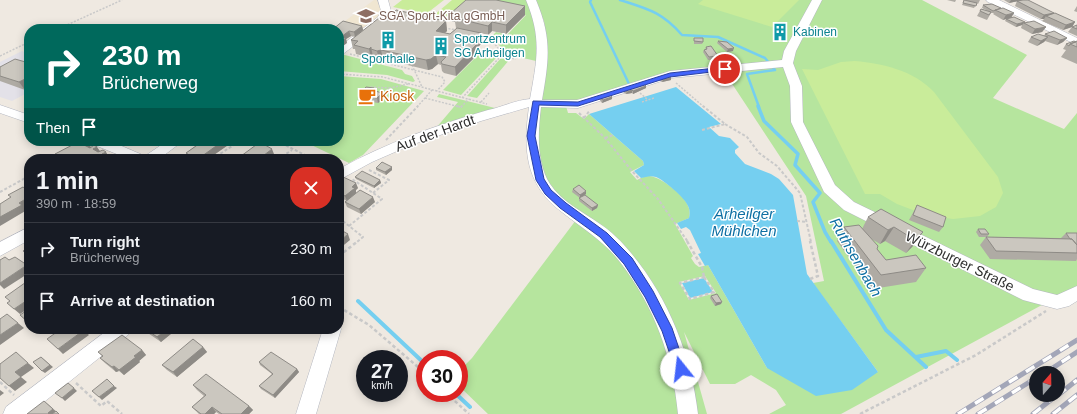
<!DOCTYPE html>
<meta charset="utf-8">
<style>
:root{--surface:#171b24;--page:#242831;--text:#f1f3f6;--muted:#9ea1a6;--line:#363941}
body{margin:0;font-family:Helvetica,sans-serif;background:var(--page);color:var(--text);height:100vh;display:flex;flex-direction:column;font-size:15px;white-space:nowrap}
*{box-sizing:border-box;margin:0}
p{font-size:13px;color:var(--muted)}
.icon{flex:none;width:22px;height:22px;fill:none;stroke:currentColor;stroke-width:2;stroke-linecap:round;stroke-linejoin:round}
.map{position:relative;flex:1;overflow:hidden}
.side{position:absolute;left:24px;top:154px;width:320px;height:180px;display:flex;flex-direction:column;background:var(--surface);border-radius:16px;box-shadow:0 2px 10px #0003}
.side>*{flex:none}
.top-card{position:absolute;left:24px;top:24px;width:320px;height:122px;border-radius:16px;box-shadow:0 2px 10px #0003;background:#00695c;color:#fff;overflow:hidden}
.needle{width:26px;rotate:20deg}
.controls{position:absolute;left:1029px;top:366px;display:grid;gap:8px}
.controls a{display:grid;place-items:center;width:36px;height:36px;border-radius:50%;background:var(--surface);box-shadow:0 2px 10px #0003;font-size:20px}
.speed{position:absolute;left:356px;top:350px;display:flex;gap:8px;font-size:20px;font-weight:700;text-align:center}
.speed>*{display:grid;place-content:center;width:52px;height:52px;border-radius:50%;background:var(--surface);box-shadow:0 2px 10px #0003;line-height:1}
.speed small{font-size:10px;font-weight:400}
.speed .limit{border:6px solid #d22;background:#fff;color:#111}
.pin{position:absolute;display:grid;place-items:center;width:34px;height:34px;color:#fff;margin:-17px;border:2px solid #fff;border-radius:50%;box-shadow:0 1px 4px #0007}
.me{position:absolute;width:44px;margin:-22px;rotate:344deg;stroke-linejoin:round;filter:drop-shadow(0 0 3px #0008)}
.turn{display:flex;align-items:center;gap:14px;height:84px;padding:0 12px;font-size:18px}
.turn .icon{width:52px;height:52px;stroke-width:2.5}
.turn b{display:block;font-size:28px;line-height:34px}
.then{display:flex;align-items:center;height:38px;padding:0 12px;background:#0003;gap:8px;font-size:15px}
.round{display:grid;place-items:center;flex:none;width:42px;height:42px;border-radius:16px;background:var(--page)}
.head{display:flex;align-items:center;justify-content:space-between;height:68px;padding:0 12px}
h1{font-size:24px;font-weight:800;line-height:30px}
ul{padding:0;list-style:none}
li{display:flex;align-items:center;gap:12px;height:52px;padding:0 12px;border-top:1px solid var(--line)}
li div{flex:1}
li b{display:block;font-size:15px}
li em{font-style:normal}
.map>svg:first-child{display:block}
</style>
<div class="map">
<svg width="1077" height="414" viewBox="0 0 1077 414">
<rect width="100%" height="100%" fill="#efe9e1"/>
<!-- industrial -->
<path fill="#e3e1e8" d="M22,51L29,54V92L12,101L0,97V62Z"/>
<!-- education -->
<path fill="#f0e6d1" d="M374,0H379L382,11L378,18L363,30L334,29Z"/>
<!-- green -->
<path fill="#b6e59e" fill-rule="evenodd" d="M497,0H527L538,37L536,61L506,54L496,41L491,37L496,32L507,35L526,15L489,7Z
M534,0H922L1027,55L993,98L1064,129L1077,113V286L841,414H769L786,405L776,390L751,375L735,384H710L684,332L707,414H695L662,333L677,381L681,414H488L459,386V371L472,358L576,220L566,202L552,189L545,179L535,136L537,107L566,106L568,113H576L584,119L589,114L643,161L644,165L630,172L637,180C641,178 645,176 649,176C660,176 685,196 688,206C690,210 690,214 689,218L675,224L693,256L691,258L695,264L699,267L708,265L767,368L878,372L813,283L824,281L806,196L721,67L681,71L581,101L541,100L546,37L544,21ZM705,276L716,293L689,300L679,282Z
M480,53L497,57L461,95L443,90Z
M341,54L402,70L405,74L412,76L415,81L413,82L387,75L339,71V56Z
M502,57L510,59L477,98L467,96Z
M339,76L381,79L424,91L363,155L349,163L303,141H339Z
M439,94L499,109L436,128L458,102L437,97Z"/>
<!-- pitch -->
<path fill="#c9ec9a" d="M402,0H444L426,14L393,7Z
M452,0H495L470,3L451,20L433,16Z
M703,0H799L772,27L698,4Z
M855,61C884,64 913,70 934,92L998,177L1003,193L996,207L980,216L953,219L926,215L897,204L880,194H865L802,69L818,70L841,62Z"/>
<!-- water -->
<path fill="#75cff0" d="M676,87L721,124L709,127L719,136L730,138L739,147L735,150V153L745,164L771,174L779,179L793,195L807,274L878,372L852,390L816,396L767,368L708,265L705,266L698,254L701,253L690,230L686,227L681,229L677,223L689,218C690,214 690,210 688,206C685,198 664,180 656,177C650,175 646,177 641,178L634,171L644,165L643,161L589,114Z
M704,278L713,292L690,298L682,283Z"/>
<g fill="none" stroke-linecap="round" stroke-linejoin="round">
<!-- stream-far2 -->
<path stroke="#75cff0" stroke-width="2.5" d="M591,0L590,2L630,86
M620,0C648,9 662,12 682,35L718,37L765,58L775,70L747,74L759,107"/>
<!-- stream-far1 -->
<path stroke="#75cff0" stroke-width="3.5" d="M758,106L764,121L798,154L795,165L820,193L813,202L825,232L831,242"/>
<!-- stream -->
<path stroke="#75cff0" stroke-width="4" d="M831,241L886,330L926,367
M358,301L425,364
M916,357L946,351L957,360
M455,393L470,407"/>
<!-- minor casing -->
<g stroke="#b4b7c1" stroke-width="1">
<path id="minor" d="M378,0H388L391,11L386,21L343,54L339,55V47L378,17L381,11Z
M526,0H536C552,38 549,60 542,100H577L670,71L782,60L784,51L812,0H822L796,51L793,63L802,86L803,122L835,185L854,202L1033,289L1057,295L1077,286V301L1069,306L1057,309L1023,300L844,210L824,192L791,122L790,86L783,67L671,78L578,108L541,107C538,132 536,162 550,184C562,202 583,212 600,224C612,232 622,242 631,253C669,299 691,355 698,414H678C673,359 655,307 620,262C604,241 583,229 563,213C525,185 523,150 529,107L481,121L411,145L372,162L339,180V169C386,143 437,125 488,110C502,107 516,100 530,99C537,60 542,38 526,0Z
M986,0H999L1077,38V45L988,2Z
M0,105L29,115V123L0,113Z
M90,141H110L145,156L167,141H183L159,159H129L92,144Z
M29,227V240L0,256V242Z
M339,325L341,329L316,414H296L323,329H339Z
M109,329H132L129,334L29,414H3L6,407Z"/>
</g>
<!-- path-far2 -->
<path stroke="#c9c9c9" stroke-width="1.5" stroke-dasharray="2 1.5" stroke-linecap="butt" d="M445,28L456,30
M58,29L122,0
M480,36C490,39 499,45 501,56L516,59
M478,51L501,56
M350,54L442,77L445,82L437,91
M0,56L29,42
M412,65L422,87
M339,74L383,77L487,104
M676,83L704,107
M368,89L370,87L390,88
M640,93L648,100
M382,96L390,88L408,84
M425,98L460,107
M462,98L501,56
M481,102L489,93
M642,102L654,98
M417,107L432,90
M461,107L469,99"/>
<!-- path-far1 -->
<path stroke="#c9c9c9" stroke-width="2" stroke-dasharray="3 2" stroke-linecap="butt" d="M456,106L461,107L462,106
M579,113L605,138L632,171L658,199L688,242
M584,118L590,110
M725,124L747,137L759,153L777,166L800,193L811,242
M702,130L725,124L703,106
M605,138L613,135
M386,140L418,106
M277,141L313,159
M212,159L240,141
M278,159L292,150
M369,170L389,180L373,193
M0,192L29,176
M339,218L363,237L357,242
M797,221L807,222
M349,226L382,199L352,179"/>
<!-- path -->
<path stroke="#c9c9c9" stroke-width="2.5" stroke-dasharray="3.5 2.5" stroke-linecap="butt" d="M687,241L702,267L704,277
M339,256L358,241
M704,277L714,292L690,299L680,283Z
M810,279L818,276L810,241
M339,307L369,325L425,373
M0,382L14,395
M76,383L101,406L107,401L122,414
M446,393L469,414
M860,414L976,355L1046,311"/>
<!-- minor -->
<use href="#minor" fill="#fff" fill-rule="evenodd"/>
<!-- rail casing -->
<g stroke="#a3a6b8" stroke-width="5">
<path id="rail" d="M1045,373L1077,352
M1058,395L1077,380
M958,414L1077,340
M978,414L1036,378
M1033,414L1057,395
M1053,414L1077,395"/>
</g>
<!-- rail -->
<use href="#rail" stroke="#fff" stroke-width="3.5" stroke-dasharray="10" stroke-linecap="butt"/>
</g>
<!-- wall -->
<path fill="#afaba4" d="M947,0H956L955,2Z
M964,0L967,1V0H980L978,4L977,3L974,8L962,5Z
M1004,0H1022L1053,14L1075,22L1072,27L1077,25V36L1068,32L1072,27L1063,30L1042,21L1044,19H1041L1015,6L1017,1H1019L1009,3Z
M992,4L1012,17L1025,23L1046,27L1042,32L1032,34L1021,28L1022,25L1016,27L1005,21L1006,19L1003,20L993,14L994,13H991L987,20L977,16L981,9L988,11L982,8L983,5Z
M525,6V15L506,34L492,31L488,35L481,33L482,43L478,47V54L456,76L444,73L442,71L441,65L438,64L432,69L428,70L383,59L379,60L373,59V57L371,58L356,54L355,49H353L351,40L355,37L351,36L346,39L347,43L339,29L362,26L363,30L390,16L446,21L447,31L445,33L450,34L457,28H456L455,22H452L451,13Z
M1077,6V12L1074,11Z
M787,27L786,30L779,37L773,35V32Z
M1045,34L1067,38L1063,42L1057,45L1045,41L1044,42L1037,46L1028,42L1031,37L1044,36Z
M694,38L703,42L702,44H694Z
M718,41L733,51L727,52L717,43Z
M1077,41V64L1061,57L1066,50L1063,49L1066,44Z
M706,47L718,56V59L708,60L703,52L704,50H705Z
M29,63V87L25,90L0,81V67Z
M660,77L671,80L662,82L659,80Z
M646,86V88L633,94L632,93L626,94L623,92V89Z
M374,91L383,98L378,103L367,101L366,98L362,97L361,92Z
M599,97H612V99L602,103L599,99Z
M203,141H231V143L208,159H190L188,158L186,153Z
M88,143L91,147L100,151L109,156L114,157L116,159H59L55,154L80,144Z
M392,167V170L386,175L376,170V168Z
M339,177L358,188L356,190V193L375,202L361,214L347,207L345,202L347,201L339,197Z
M355,177L380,180L381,183L374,188L356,179Z
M573,189L586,194L580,198L572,192Z
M579,198L598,205L597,208L592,211L579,201Z
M917,205L943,227L939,232L909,220L914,211Z
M868,217L923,232L913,246L906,253L885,241L880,244L870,238L877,249L886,260L926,268L916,282L872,289L837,241L844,227L862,229Z
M978,229L989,234L987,237H979L976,232Z
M1066,233H1077V259L1076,261L990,259L980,245L986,237L1061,238Z
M711,296L721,304L715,306L710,298Z
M142,329H177L161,342Z
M294,329H306L299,334Z
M203,347L207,352L177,377L167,370L162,365Z
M142,350L146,355L139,361L140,362L124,375L119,371L116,372L105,363L100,358L102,356L98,352Z
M259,362L297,369L299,372L275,398L261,389L259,386L272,374L260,365Z
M193,385L249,406L253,410L249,414H219L216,412L214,414H199L192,407L204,396L197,390Z"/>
<!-- shaded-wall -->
<path fill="#8e8b86" d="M1011,0H1022L1009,3Z
M525,6V15L506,34V25Z
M1014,13L1011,18L1006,19L1003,20L1006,15Z
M1054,13L1050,17L1046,16L1044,19H1041L1044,15Z
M446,21L447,31L437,40L436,31Z
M492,22V31L488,35V26Z
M1025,22L1022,25L1016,27L1017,24Z
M1075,22L1072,27L1063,30L1066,25Z
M362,26L363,30L355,37L354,32Z
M787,27L786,30L779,37L780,34Z
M1046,27L1042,32L1032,34L1035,29Z
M349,31L351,36L346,39L347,43L339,49V43L341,37Z
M481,33L482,43L478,47V54L456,76L455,67L474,40Z
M1048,37L1044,42L1037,46L1041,41Z
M1067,38L1063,42L1057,45L1060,40Z
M371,47L373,57L371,58L369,49Z
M734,48L733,51L727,52L728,49Z
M381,50L383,59L379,60L377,51Z
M436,55L438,64L432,69L428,70L426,60Z
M29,77V87L25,90L19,82Z
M671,77V80L662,82L663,80Z
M646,86V88L633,94V91Z
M632,90V93L626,94L627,92Z
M382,93L383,98L378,103L377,98Z
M612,97V99L602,103L603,100Z
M223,141H231V143L208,159H198Z
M88,143L93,151L84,145Z
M97,147L102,154L106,152L110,159L114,157L116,159H105L93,149Z
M272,149L274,154L268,159H259Z
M392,167V170L386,175L385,172Z
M380,180L381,183L374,188V186Z
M356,183L358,188L356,190V193L347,201L345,196L352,187Z
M586,191V194L580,198V195Z
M373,197L375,202L361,214L359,209Z
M24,200L29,205L25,207L27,210L0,226V217L19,203Z
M598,205L597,208L592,211V208Z
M894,227L885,241L880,244L888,230Z
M923,232L913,246L906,253L915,240Z
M348,234L350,240L339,249V242Z
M27,265L29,267V273L4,289L0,285V283Z
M29,299V308L20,314L14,309Z
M722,302L721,304L715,306L716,303Z
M18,323L24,328L0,345V335Z
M167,329H177L161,342L157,337Z
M296,329H306L299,334Z
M84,330L89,335L63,354L58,349Z
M203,347L207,352L177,377L173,372Z
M142,350L146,355L139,361L140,362L124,375L119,370L134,356Z
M41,357L53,367L45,373L42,371Z
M28,363L34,368L21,377L27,382L15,391L9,386L15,372Z
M114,366L119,371L116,372L112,367Z
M297,369L299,372L275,398L273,395Z
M114,386L117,388L102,400L99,397Z
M74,388L77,391L65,401L62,398Z
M0,390L4,393L0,396Z
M44,401L50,406L59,414H49L48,413Z
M249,406L253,410L249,414H241Z
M212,407L216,412L214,414H205Z"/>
<!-- building -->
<path fill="#cbc7bf" stroke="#8e8b86" d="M466,0H496L525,6L506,25L492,22L488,26L455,18L460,14L451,13Z
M964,0L977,3L976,6L963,3Z
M1023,0H1028L1054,13L1044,15L1017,1Z
M992,4L1001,8L993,11L983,5Z
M1003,8L1014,13L1006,15L995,10Z
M981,9L991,12L989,15L980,11Z
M396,10L446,21L436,31L450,34L457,28L481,33L474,40L477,44L455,67L442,64L441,62L446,57L436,55L431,59L426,60L381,50L377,51L371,49V47L369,49L354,45L358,41L351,40L384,14L390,16Z
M1055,13L1075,22L1066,25L1046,16Z
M1014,17L1025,22L1017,24L1006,19Z
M343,21L362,26L354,32L349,31L341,37L346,38L339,43V29H333Z
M1034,21L1046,27L1035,29L1024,23Z
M781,25L787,27L780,34L773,32Z
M1077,25V29L1072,27Z
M1054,31L1067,38L1060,40L1045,34Z
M1038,34L1048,37L1041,41L1031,37Z
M694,38H703V42L694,41Z
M718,41L727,42L734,48L728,49Z
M1074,41L1076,42L1070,44L1069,46L1066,44Z
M1077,41V47L1070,44Z
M711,46L718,56L709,57L704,50L707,49L706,47Z
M15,59L29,63V77L19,82L0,76V67Z
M668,75L671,77L663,80L660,77Z
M643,83L646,86L633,91L632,90L627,92L623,89Z
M366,87L374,88L372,90L382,93L377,98L366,96L368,94L361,92Z
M609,93L612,97L603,100L599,97Z
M85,141L88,143L84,145L90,148L94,145L97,147L93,149L98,152L103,150L106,152L102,154L107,157L111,155L114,157L110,159H69L66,158L63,159L55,154L78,142L80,144Z
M203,141H223L198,159H196L186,153Z
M260,142L272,149L259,159H237Z
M382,162L392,167L385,172L376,168Z
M362,171L380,180L374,186L355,177Z
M341,176L356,183L352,187L355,188L345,196L339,193V177Z
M579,185L586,191L580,195L573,189Z
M23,187L29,191V201L27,202L24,200L19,203L22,205L0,217V204L11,197L8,195Z
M360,190L373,197L359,209L345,202Z
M585,195L598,205L592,208L579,198Z
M917,205L946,217L943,227L913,215Z
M881,209L923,232L915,240L894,227L888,230L868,217Z
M859,225L878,246L877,249L886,260L916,255L926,268L881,275L844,227Z
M339,229L348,234L339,242Z
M978,229H985L989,234H981Z
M1066,233H1077V245L1072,239H1070Z
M986,237L1072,239L1077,245V253L996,251Z
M29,247V255L23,251Z
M5,257L9,260L15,257L27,265L0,283V260Z
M29,280V299L14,309L7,303L10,301L5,297Z
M717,294L722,302L716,303L711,296Z
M29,309V323L20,315Z
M7,314L18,323L0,335V319Z
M61,329H82L84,330L58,349L47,339Z
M146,329H167L157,337Z
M122,335L142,350L134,356L136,357L119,370L114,366L112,367L100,358L103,356L98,352Z
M193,339L203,347L173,372L162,365Z
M16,352L28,363L15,372L21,377L9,386L0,378V364Z
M271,352L297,369L273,395L259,386L273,374L259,362Z
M41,357L50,365L42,371L33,362Z
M206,374L249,406L241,414H222L212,407L205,414H201L192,407L206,395L193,385Z
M107,379L114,386L99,397L92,391Z
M68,383L74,388L62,398L55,393Z
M44,401L53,409L48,413L49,414H27Z
M56,411L59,414H52Z"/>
<!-- route -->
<path fill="#4264fb" stroke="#2b41a3" d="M725,67L729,69L728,70L670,77L578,106L539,105L535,136L544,179L551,190L566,203L607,233L632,258L653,291L672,328L686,369L685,373L681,374L677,373L675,369L662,331L645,297L624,264L600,237L560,208L545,194L536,180L527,136L533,101L578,102L670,73Z"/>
<!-- icons -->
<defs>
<g id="school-bare" transform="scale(1.38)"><path d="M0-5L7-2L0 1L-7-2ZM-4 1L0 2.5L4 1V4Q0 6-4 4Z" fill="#8d6e63" stroke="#fff" stroke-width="2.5" paint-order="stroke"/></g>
<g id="building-bare" transform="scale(1.38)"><path d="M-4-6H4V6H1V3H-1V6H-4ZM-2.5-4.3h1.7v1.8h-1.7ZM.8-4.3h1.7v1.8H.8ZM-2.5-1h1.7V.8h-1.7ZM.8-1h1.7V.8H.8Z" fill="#0f9aa8" stroke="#fff" stroke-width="2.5" paint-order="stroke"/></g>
<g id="cafe-bare" transform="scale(1.38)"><path d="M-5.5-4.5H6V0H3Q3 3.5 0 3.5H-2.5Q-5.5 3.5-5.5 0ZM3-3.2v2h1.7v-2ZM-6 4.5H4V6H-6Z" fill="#e8710a" stroke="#fff" stroke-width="2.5" paint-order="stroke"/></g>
</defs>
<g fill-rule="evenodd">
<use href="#school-bare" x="366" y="16"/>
<use href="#building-bare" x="780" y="32"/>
<use href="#building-bare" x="388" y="40"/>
<use href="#building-bare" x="441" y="46"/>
<use href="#cafe-bare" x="367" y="96"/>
</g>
<g text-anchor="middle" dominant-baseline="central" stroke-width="3" stroke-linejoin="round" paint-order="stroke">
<!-- far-education labels -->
<g font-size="12" fill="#785e54" stroke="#fff" text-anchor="start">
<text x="379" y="16">SGA Sport-Kita gGmbH</text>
</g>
<!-- far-culture labels -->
<g font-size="12" fill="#0d838f" stroke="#fff" text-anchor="start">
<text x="793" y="32">Kabinen</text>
<text x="454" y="39">Sportzentrum<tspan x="454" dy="14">SG Arheilgen</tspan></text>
<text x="388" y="59" text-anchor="middle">Sporthalle</text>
</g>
<!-- food labels -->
<g font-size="14" fill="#c56008" stroke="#fff" text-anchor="start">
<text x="380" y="96">Kiosk</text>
</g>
<!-- street labels -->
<g font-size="14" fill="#2e2e2e" stroke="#fff">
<text transform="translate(435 133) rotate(-20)">Auf der Hardt</text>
<text transform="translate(960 261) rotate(26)">Würzburger Straße</text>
</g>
<!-- water labels -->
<g font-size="15" font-style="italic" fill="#0d6fa3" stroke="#fff">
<text x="744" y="213">Arheilger<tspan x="744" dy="17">Mühlchen</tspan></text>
<text transform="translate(856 257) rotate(60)">Ruthsenbach</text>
</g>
</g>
</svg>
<div class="controls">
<a><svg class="needle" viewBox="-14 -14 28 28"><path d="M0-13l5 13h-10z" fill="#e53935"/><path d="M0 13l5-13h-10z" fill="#9ea1a6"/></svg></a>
</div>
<div class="speed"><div>27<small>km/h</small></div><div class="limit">30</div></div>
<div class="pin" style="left:725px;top:69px;background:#d93025"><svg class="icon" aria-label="arrive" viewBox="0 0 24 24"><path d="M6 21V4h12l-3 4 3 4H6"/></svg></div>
<svg class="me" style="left:681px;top:369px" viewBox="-20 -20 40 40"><circle r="19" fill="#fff"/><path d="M0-13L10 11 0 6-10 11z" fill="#4264fb"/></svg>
<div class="top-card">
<div class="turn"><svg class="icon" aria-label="right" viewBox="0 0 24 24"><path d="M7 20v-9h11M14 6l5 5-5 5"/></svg><div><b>230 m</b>Brücherweg</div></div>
<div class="then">Then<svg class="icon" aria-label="arrive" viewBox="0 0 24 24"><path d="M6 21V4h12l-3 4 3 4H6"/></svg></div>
</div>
<section class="side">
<div class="head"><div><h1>1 min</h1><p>390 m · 18:59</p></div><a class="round" style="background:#d93025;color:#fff"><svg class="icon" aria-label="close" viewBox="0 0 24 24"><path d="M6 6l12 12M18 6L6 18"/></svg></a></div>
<ul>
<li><svg class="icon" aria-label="right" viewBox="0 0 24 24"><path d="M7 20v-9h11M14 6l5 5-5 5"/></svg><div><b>Turn right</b><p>Brücherweg</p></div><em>230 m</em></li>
<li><svg class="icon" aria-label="arrive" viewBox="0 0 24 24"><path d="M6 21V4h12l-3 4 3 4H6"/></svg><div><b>Arrive at destination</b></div><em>160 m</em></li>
</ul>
</section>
</div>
